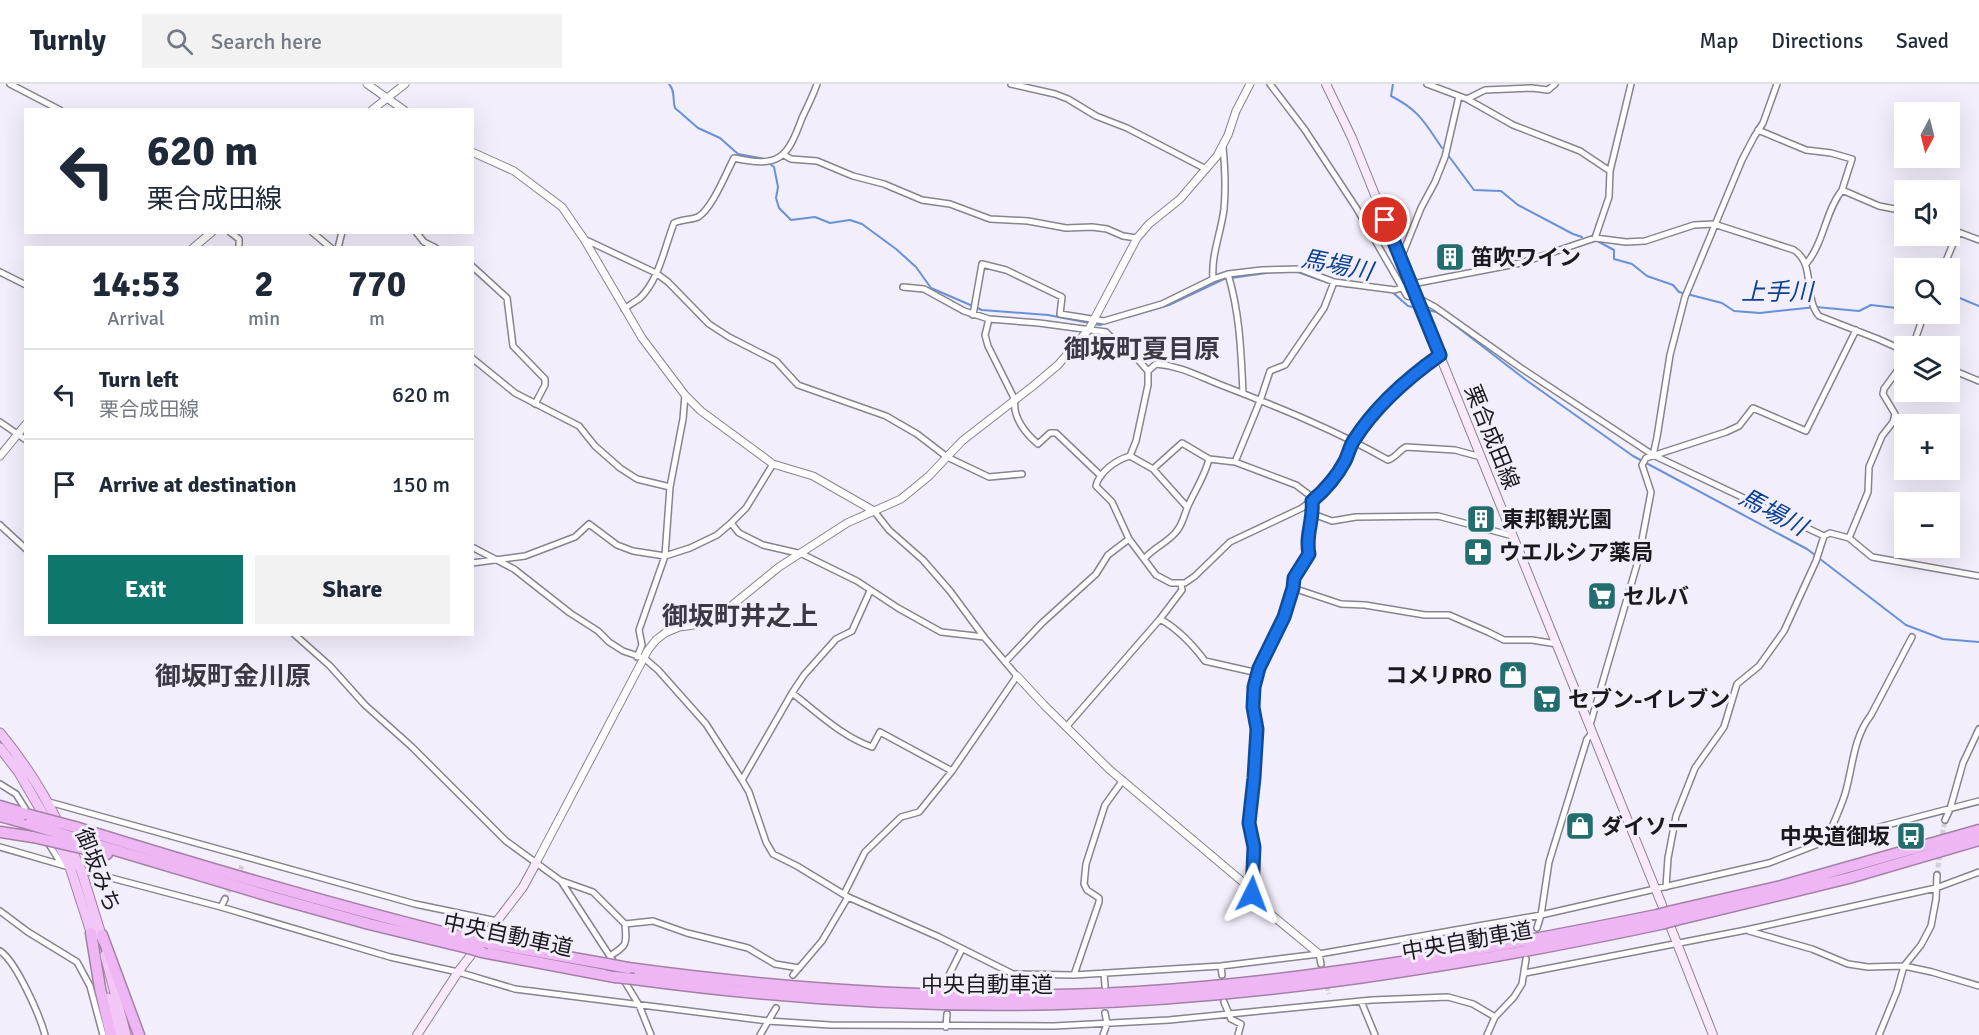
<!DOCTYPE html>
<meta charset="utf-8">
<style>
:root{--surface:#fff;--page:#f2f2f3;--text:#1f2937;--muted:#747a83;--line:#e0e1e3;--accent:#0f766e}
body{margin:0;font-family:Signika,"Noto Sans JP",sans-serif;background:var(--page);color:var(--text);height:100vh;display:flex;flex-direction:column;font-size:22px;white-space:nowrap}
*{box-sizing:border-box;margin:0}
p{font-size:20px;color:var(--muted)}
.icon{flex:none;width:33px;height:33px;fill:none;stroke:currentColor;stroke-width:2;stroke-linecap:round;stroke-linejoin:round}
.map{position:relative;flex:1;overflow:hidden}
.sheet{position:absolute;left:24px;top:162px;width:450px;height:390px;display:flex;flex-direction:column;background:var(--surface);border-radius:0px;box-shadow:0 6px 24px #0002}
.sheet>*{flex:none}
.banner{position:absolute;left:24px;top:24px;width:450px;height:126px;border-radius:0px;box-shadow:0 6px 24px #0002;background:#fff;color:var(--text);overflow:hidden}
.needle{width:39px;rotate:187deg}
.controls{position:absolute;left:1894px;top:18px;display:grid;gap:12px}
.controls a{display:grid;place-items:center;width:66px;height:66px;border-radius:0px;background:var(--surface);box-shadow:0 6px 24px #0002;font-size:30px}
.pin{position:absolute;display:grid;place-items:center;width:51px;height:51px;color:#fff;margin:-26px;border:3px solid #fff;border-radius:50%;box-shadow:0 2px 6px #0007}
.me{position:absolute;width:66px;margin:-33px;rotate:3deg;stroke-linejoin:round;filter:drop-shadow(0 0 4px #0008)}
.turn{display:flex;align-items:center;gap:21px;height:126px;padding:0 24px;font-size:27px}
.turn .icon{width:78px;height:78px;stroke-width:2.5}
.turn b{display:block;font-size:42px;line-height:51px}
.eta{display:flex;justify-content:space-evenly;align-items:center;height:102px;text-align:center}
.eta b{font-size:36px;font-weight:700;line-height:42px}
.primary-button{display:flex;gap:12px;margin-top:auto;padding:12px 24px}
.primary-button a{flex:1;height:69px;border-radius:0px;background:var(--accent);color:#fff;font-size:24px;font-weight:700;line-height:69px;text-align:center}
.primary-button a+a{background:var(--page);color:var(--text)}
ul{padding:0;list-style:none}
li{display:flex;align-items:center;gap:18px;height:90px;padding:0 24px;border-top:2px solid var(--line)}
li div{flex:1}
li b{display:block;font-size:22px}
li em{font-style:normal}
header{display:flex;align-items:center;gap:36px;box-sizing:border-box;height:84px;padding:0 30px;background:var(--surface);border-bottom:2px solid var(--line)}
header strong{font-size:28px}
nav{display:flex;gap:33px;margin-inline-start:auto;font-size:21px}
.search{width:420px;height:54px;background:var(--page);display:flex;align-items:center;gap:15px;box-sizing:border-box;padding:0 21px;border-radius:0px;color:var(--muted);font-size:22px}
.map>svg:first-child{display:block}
</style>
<header>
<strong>Turnly</strong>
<div class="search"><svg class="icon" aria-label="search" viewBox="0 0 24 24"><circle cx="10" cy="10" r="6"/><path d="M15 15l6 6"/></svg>Search here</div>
<nav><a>Map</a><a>Directions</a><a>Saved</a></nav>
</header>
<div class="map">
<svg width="1979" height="951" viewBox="0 0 1979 951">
<rect width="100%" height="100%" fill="#f3eefb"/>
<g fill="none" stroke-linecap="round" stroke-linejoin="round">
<!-- stream -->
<path stroke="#6792d8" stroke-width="2" d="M669,0C676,8 672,15 675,24L698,44L720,54L738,70L765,75
M1393,0L1391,12C1419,26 1425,39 1442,64
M1448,71L1474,106L1501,107L1518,121L1573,150L1582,153
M769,79L774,83L778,103L776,114L779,124L791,136L815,133L830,139L850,136L862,140L896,165L916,183L931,204L982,226L1048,231L1100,241L1105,239
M1599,158L1614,166V175L1632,180L1647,192L1673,201L1679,208L1722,219L1734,227L1760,229L1816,223L1859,227L1871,221L1905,225
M1288,188H1298L1323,197
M1334,200L1349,203
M1391,207L1408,222L1418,224
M1950,210L1979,222
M1424,225L1436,228L1447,235L1526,296L1633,372L1807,465L1906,541L1943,555L1979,558
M1128,233L1169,221L1224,195L1273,188"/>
<!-- minor-tunnel -->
<path stroke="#d3ceda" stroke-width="5" stroke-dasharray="5 2.5" stroke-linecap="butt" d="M1941,758L1945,736
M1937,791L1940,767
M237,792L242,782
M225,815L232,800
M1321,880L1329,910"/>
<!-- minor casing -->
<g stroke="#87838f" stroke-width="8">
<path id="minor" d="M10,0L60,26
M1011,0L1055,10L1068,15L1096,32L1127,44L1206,85
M1270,0L1305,46L1357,125L1407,212L1418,214L1435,223L1521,284L1653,371L1824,452L1830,449L1849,454L1872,473L1979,492
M1427,0L1467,15L1513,41L1580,67L1610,87L1609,113L1595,154
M1467,15L1485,6L1532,4L1548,6L1555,0
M1758,46L1806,66L1831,69L1852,75L1842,106
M784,71L791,75L817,77L853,92L884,100L922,116L950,120L990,135L1028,137L1066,144L1092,143L1107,145L1123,152L1137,154
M1610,87L1631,0
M1950,145L1979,156
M230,148L239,155V164
M312,148L331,164
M416,148L424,158L436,164
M584,155L656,189L668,198L709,240L729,253L776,277L798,301L886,332L917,350L947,373L989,393L1022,390
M338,164L342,148
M1401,174L1421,124L1435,98L1445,73L1459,12
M1806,180C1824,159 1825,128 1842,106L1879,122L1905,127
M472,182L507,214L513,262L545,295V301L535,320
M1943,184L1958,148
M0,188L26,201
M1228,190C1240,230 1241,268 1243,309
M1213,195C1211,171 1221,149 1224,125C1226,104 1225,84 1223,63
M903,203L924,205L964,227L989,235L1039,239L1106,248L1120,262L1133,270L1148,287
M624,225C629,221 635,218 640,214C659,196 665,162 674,139C682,135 691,136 698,133C712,125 726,89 734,74C779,84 787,75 802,34C807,23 813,12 817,0
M973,231L982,180L1006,186L1062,213L1060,230L1104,237L1162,220L1213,195L1228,190L1262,186L1300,185L1334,198L1395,206L1412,200L1521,179L1595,154L1626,158L1645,157L1694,141L1714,140L1794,166C1816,180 1803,213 1819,232L1878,255L1905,267
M989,235L985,251L988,262L1015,316C1012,333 1026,350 1038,360L1050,349H1056L1101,392
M1913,262L1924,230
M1440,271L1409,294L1383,321L1354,356L1344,379L1324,407L1302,424L1230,458L1195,492L1185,499H1171L1156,491L1129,455L1112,418L1096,402C1099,388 1116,376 1130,372L1136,357L1148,301V287L1156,280C1181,282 1198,292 1221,301C1278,323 1335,346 1388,376C1397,373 1399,366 1406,363L1455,366L1481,373
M472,274L515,309L579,342L595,362L620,384L637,395L670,403
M1950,285L1979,297
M0,338L26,356
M1653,371L1657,353L1670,271L1685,213L1742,76L1754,53L1763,39L1777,0
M1130,372L1153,385L1182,359L1209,375L1235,378L1296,401L1312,413C1315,433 1304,450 1309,469L1294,494L1293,504L1284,533L1259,584L1254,603L1253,623L1257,645L1254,694L1249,739L1254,763L1252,810
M1235,378L1260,317L1270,287L1285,281L1324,224L1334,198
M1153,385L1187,423
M1313,430L1332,437L1356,433L1438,432L1513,452
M731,439L739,449L763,461L802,470L857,497L898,524L941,548L984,553
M0,441L26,465
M1849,454L1868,408L1869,383L1882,352L1893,338L1895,330L1883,310L1884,305L1905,276
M472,463L514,485L570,529L598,547L609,558L623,567L644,574L658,586L706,640L742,696L749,708L766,758L773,770L797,782L848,813L939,853L1013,890L1074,891L1221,882L1319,870L1541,831L1769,779L1826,757L1979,717
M1144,475C1153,464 1167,459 1176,448C1183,440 1184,431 1188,422C1195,406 1205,392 1209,375
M472,479L525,472L575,453L589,440L617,461L633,467L665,472L690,464L717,451L731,439L746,424L773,380
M1293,504L1341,520L1365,521L1425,531H1449L1488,548L1504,556H1532L1557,560
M1160,535C1178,545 1193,561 1205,577L1258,589
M294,550L330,582L365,621L412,663L506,757L561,797L615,880
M637,573L642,561L639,546L665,472L670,403L683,335L685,311
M1005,578L1042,539L1096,490L1108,471L1129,455
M792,609C817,628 841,652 872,663L880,648L952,687
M1590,641L1638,477L1651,408L1642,381L1646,374L1726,348L1739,342L1753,324L1806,347L1856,246
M1067,642L1160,535L1182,506L1181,500
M742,696L792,609L804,591L836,555L852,547L870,507
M0,700L16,710L28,729
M49,718L415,820L497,837
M1945,736L1950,725L1963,679L1979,645
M47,757L62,781
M1826,757C1832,742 1840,726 1845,710C1853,683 1853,654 1871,631L1912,553
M0,763L69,783
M81,786L221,823L390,873L458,888L515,905L768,937L830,941L1054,942L1169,936L1372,916L1448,913L1473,920L1495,933
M562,797L593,808L625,840C627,861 627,861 610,872
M1666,803L1668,774L1676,732L1695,684L1724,643L1737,600L1759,582L1784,547L1816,477L1824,452
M844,810L865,768L901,733L919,728L952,687L1017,592L984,553L950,507L923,476L889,446L874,427
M221,823L225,815
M0,827L28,848L77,878L90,902L103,951
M625,840L653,837L687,849L748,864L775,880L799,884
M1537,844L1541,831L1549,778L1587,655L1592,649
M1749,847L1812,865L1848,880L1868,883L1904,882L1932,888L1979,902
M0,867C16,877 40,932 45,951
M1319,870L1321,880
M1221,882L1222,891
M1104,889L1105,902
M1525,889L1746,846L1936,804L1979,788
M793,891L822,857L848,813
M1074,891L1099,818V814L1087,806L1084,800L1086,780L1105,721L1123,696
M622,893L639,921L651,951
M948,900L949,891L962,865
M1361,917L1375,951
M1224,918L1231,935L1241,940L1238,951
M946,943L947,930
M760,951L776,924
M1103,951L1107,940L1105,929
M1487,951L1495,933L1514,913L1522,900L1526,875
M1879,951L1897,907L1904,882L1921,861L1931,842L1936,815L1937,791"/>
</g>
<!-- tertiary casing -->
<g stroke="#87838f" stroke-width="9">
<path id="tertiary" d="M367,0L404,26
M372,26L405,0
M472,68L514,87L562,123L584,155L642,254L685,311L701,327L773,380L813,392L874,427
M193,164L212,148
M0,372L26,340
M1017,592L1044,621L1110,686L1244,799L1256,818L1319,870
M536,779L648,566L656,556L665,549L679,543L701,540L720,531L779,483L847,439L901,415L929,392L962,357L1033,302L1058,281L1089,245L1137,154L1149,140L1180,115L1217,72L1228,51L1236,27L1250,0"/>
</g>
<!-- secondary casing -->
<g stroke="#87838f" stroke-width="10">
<path id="secondary" d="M1326,0L1352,54L1662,821
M1671,844L1713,951
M417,951L458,888L523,803L536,779"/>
</g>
<!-- trunk casing -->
<g stroke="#a480a8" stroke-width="11">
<path id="trunk" d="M0,649C24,678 44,709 60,743
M0,664L18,687L49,740
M56,755L70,783L93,854
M68,758L81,786L103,857
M105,871L126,951
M108,914L117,951"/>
</g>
<!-- motorway casing -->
<g stroke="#a480a8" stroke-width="13">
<path id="motorway" d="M0,722L26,730
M0,732L29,740
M75,743C207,784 339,823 474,856
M0,748L33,753
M78,755L276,814L369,840L468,864
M81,764L107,770
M1672,827L1781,802L1979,746
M1676,836L1849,794L1979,756
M91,849L100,904L111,951
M102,851L139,951
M489,859L607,880
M482,868L615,893
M628,884C797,907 966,918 1137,908C1312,897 1485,866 1657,831
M634,895C775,914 917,924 1059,920C1262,914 1462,882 1661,840"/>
</g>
<!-- minor -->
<use href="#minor" stroke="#fff" stroke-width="5"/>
<!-- tertiary -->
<use href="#tertiary" stroke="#fff" stroke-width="7"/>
<!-- secondary -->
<use href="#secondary" stroke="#fae9fb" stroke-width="8"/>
<!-- trunk -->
<use href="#trunk" stroke="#f2c6f6" stroke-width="9"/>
<!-- motorway -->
<use href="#motorway" stroke="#eeb7f3" stroke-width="10"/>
<!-- motorway-bridge casing -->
<g stroke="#a480a8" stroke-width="13" stroke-linecap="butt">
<path id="motorway-bridge" d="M26,730L75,743
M29,740L78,755
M33,753L81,764
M1657,831L1672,827
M1661,840L1676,836
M474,856L489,859
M468,864L482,868
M607,880L628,884
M615,893L634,895"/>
</g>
<!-- motorway-bridge -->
<use href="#motorway-bridge" stroke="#eeb7f3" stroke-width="10"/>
</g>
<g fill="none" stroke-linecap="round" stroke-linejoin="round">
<!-- route casing -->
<g stroke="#114b97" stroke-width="15">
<path id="route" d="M1252,810L1254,763L1249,739L1254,694L1257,645L1253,623L1254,603L1259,584L1284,533L1293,504L1294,494L1309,470C1305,451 1314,436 1312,417C1325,406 1337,392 1345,377C1348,371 1350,362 1354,356C1375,323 1409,293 1440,271L1385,136"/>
</g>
<!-- route -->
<use href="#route" stroke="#1a73e8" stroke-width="10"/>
</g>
<!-- icons -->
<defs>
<g id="building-square" transform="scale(1.5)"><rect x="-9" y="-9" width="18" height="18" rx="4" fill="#226e6e" stroke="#f3eefb"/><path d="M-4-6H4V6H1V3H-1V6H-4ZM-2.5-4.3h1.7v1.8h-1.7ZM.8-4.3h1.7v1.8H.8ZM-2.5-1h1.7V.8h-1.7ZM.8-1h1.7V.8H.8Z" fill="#fff"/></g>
<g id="pharmacy-square" transform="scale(1.5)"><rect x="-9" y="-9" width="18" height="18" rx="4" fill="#226e6e" stroke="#f3eefb"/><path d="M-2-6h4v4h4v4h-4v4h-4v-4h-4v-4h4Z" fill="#fff"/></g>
<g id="supermarket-square" transform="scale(1.5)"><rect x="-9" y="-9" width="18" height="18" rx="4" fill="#226e6e" stroke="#f3eefb"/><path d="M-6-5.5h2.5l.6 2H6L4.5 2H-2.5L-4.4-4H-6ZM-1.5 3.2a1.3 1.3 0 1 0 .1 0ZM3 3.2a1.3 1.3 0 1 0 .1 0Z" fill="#fff"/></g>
<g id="shop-square" transform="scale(1.5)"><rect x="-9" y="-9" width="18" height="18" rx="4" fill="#226e6e" stroke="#f3eefb"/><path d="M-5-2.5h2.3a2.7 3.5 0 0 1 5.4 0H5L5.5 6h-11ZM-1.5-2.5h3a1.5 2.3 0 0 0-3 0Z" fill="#fff"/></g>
<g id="bus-square" transform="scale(1.5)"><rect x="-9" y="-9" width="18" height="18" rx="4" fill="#226e6e" stroke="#f3eefb"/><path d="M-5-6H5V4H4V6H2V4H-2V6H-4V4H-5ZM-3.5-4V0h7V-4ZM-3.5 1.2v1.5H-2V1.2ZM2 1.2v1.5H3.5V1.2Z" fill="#fff"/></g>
</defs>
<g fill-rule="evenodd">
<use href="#building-square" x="1450" y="173"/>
<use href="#building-square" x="1481" y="435"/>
<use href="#pharmacy-square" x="1478" y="468"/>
<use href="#supermarket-square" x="1602" y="512"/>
<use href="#shop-square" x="1513" y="591"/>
<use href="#supermarket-square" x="1547" y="615"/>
<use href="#shop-square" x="1580" y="742"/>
<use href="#bus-square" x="1911" y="752"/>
</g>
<g text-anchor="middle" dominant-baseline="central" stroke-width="6" stroke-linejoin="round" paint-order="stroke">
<!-- poi labels -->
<g font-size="22" font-weight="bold" fill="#1b191d" stroke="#f3eefb" text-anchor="start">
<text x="1471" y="173">笛吹ワイン</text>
<text x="1502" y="435">東邦観光園</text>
<text x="1499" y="468">ウエルシア薬局</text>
<text x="1623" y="512">セルバ</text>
<text x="1492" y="591" text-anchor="end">コメリPRO</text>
<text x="1568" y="615">セブン-イレブン</text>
<text x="1601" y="742">ダイソー</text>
<text x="1890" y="752" text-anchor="end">中央道御坂</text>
</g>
<!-- street labels -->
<g font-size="22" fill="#1b191d" stroke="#f3eefb">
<text transform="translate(1492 353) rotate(68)">栗合成田線</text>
<text transform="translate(98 786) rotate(69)">御坂みち</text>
<text transform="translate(508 851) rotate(12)">中央自動車道</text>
<text transform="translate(1467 857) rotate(-10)">中央自動車道</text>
<text x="987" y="900">中央自動車道</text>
</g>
<!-- water labels -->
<g font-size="24" font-style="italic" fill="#0b4192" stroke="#f3eefb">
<text transform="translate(1337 181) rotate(11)">馬場川</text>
<text x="1777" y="208">上手川</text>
<text transform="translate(1773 428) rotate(28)">馬場川</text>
</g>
<!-- quarter labels -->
<g font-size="26" font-weight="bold" fill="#3d3944" stroke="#f3eefb">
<text x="1142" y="266">御坂町夏目原</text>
<text x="740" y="533">御坂町井之上</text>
<text x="233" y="593">御坂町金川原</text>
</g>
</g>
</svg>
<div class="controls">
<a><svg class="needle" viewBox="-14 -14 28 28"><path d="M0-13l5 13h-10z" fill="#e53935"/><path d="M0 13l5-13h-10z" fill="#747a83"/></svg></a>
<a><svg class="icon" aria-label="sound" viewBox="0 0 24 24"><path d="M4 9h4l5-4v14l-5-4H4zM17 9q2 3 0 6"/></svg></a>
<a><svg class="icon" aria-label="search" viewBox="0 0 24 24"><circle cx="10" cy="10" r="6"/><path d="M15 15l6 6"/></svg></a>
<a><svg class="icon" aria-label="layers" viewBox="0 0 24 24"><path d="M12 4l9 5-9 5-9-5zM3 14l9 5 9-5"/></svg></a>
<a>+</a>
<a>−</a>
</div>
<div class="pin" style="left:1385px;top:136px;background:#d93025"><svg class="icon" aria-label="arrive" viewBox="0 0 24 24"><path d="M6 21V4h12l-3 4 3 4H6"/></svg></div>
<svg class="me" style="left:1252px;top:810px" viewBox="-20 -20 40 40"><path d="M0-17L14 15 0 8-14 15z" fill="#1a73e8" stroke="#fff" stroke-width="4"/></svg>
<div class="banner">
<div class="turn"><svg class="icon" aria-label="left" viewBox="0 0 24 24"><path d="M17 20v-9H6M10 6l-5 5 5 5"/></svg><div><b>620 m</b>栗合成田線</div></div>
</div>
<section class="sheet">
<div class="eta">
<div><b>14:53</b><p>Arrival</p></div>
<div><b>2</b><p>min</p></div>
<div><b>770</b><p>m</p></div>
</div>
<ul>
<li><svg class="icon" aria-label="left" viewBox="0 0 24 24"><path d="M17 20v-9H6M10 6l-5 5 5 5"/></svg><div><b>Turn left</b><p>栗合成田線</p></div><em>620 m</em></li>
<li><svg class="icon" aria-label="arrive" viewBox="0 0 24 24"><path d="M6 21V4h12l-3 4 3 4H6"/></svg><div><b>Arrive at destination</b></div><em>150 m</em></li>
</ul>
<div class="primary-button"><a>Exit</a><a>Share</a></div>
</section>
</div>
